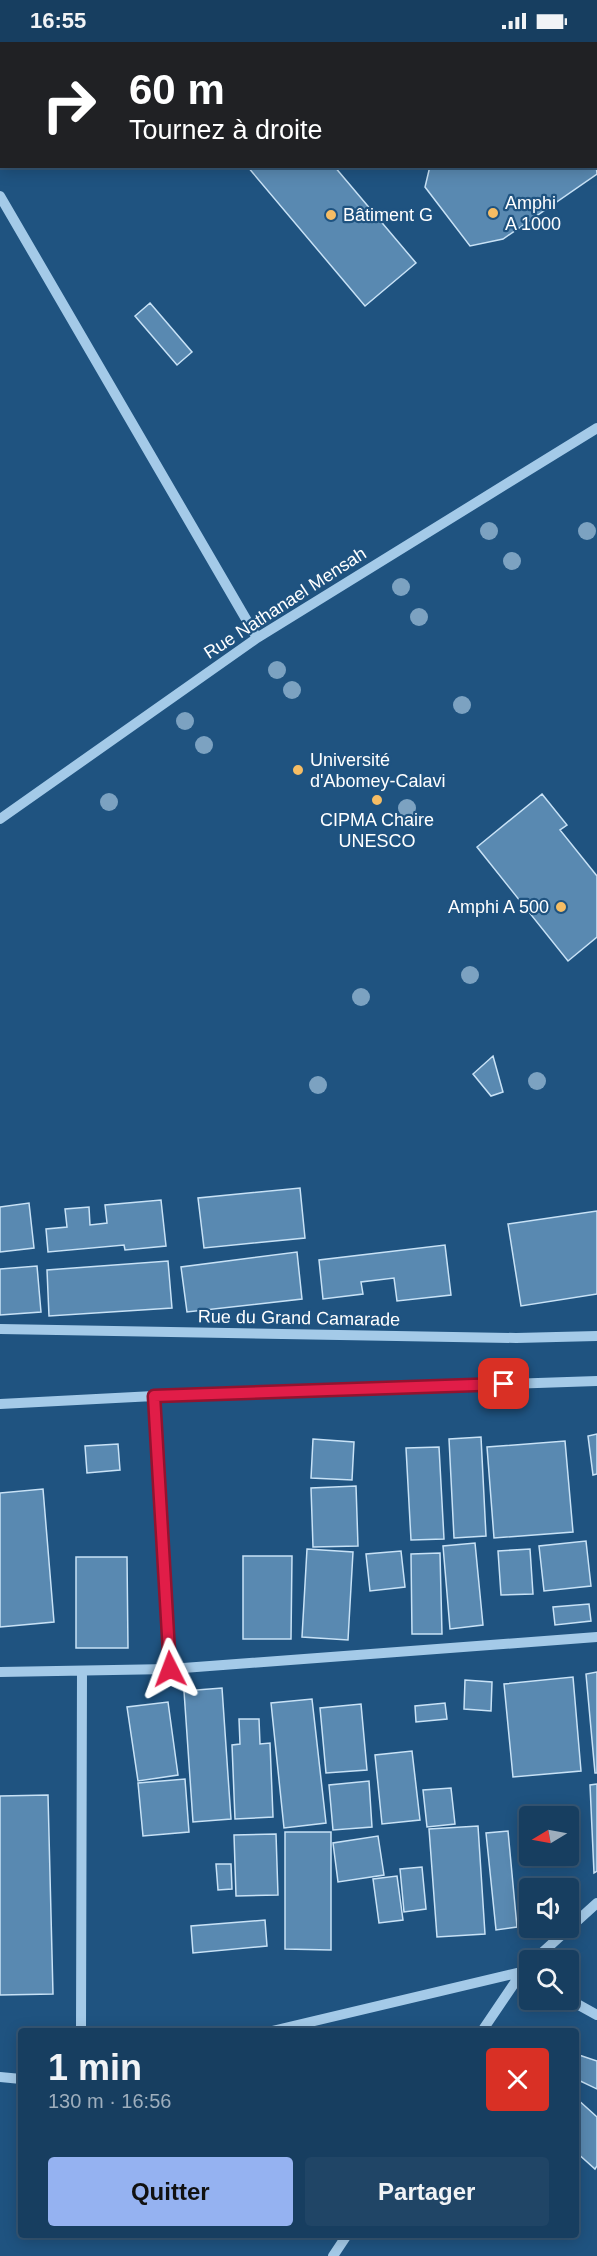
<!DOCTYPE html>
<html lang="fr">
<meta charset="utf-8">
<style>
:root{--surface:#173e60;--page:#204566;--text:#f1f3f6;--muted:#9eaebd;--line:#365775;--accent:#95b2f1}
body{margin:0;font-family:Arial,sans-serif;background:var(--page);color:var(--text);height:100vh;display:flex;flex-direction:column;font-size:22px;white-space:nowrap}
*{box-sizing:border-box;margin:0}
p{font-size:20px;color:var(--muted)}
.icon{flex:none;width:33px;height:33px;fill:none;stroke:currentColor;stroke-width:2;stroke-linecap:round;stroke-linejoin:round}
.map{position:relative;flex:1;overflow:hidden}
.drawer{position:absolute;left:18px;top:1986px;width:561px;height:210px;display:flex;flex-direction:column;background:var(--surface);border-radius:6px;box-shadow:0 3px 15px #0003,0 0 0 2px var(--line)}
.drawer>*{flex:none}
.banner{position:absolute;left:0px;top:0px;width:597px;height:126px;box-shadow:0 3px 15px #0003,0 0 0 2px var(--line);background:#202124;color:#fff;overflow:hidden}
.needle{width:39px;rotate:260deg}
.tools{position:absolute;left:519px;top:1764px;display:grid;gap:12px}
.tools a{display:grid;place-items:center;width:60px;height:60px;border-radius:6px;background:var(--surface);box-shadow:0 3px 15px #0003,0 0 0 2px var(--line);font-size:30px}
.pin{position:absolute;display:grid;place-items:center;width:51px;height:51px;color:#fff;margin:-26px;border-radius:12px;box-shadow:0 3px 9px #0006}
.me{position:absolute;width:66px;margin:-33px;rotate:357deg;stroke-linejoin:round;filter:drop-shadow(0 0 4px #0008)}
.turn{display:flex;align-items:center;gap:21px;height:126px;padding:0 30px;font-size:27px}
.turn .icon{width:78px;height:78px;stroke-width:2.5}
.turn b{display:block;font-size:42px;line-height:51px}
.round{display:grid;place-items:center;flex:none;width:63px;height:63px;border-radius:6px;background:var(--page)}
.overview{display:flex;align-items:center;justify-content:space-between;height:102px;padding:0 30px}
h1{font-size:36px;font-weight:700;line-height:45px}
.button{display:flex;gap:12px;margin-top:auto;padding:12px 30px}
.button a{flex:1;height:69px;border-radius:6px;background:var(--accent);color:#111;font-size:24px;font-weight:700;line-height:69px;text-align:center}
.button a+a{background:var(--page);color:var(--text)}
.status{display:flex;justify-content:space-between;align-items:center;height:42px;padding:0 30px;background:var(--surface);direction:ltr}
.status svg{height:16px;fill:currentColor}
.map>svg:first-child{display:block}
</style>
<div class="status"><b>16:55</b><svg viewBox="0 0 49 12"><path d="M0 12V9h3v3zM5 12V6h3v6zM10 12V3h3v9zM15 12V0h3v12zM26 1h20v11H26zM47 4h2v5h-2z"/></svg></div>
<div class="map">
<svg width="597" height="2214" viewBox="0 0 597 2214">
<rect width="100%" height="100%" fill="#1f5380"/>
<!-- building -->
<path fill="#5989b1" stroke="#c8e2f6" stroke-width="1.5" d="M342,0H412L413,1L345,2Z
M596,122L597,132L503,197L470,204L425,145L430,124H596Z
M247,124H334L416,221L365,264Z
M150,261L192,310L177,323L135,274Z
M542,752L567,783L560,788L597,834V895L568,919L477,805Z
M493,1014L503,1050L491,1054L473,1032Z
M300,1146L305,1196L204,1206L198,1156Z
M161,1158L166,1204L125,1208L124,1203L48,1210L46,1187L67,1185L65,1167L89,1165L90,1183L107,1181L105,1163Z
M29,1161L34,1206L0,1210V1165Z
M597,1169V1252L521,1264L508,1182Z
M445,1203L451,1253L397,1259L394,1236L361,1240L363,1252L323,1257L319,1218Z
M297,1210L302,1257L187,1270L181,1225Z
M168,1219L172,1266L49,1274L47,1228Z
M37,1224L41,1270L0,1273V1227Z
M597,1392V1432L593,1433L588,1394Z
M481,1395L486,1494L454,1496L449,1397Z
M313,1397L354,1400L352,1438L311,1436Z
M565,1399L573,1490L494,1496L487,1405Z
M118,1402L120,1428L87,1431L85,1404Z
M439,1405L444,1497L411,1498L406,1406Z
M356,1444L358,1504L313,1505L311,1446Z
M43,1447L54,1580L0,1585V1451Z
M586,1499L591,1544L544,1549L539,1504Z
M475,1501L483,1583L450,1587L443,1504Z
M307,1507L353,1510L348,1598L302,1595Z
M530,1507L533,1552L501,1553L498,1509Z
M401,1509L405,1545L370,1549L366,1512Z
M440,1511L442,1592H412L411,1512Z
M243,1514H292L291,1597H243Z
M76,1515H127L128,1606H76Z
M589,1562L591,1579L555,1583L553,1565Z
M597,1630V1731H595L586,1632Z
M573,1635L581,1729L513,1735L504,1642Z
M465,1638L492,1640L491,1669L464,1667Z
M222,1646L231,1777L193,1780L184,1649Z
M312,1657L326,1781L284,1786L271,1661Z
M168,1660L178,1733L138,1739L127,1665Z
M445,1661L447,1677L416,1680L415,1664Z
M361,1662L367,1728L326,1731L320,1666Z
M239,1677H259L260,1702L270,1701L273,1775L235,1777L232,1703L240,1702Z
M412,1709L420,1778L382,1782L375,1713Z
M185,1737L189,1790L143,1794L138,1741Z
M369,1739L372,1785L333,1788L329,1743Z
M597,1742V1829L594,1831L590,1743Z
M451,1746L455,1782L427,1785L423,1748Z
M48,1753L53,1952L0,1953V1754Z
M478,1784L485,1892L437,1895L429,1787Z
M508,1789L517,1885L496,1888L486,1791Z
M285,1790H331V1908L285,1907Z
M276,1792L278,1853L236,1854L234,1793Z
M378,1794L384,1833L338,1840L333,1801Z
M216,1822H231L232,1847L218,1848Z
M422,1825L426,1867L404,1870L400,1827Z
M397,1834L403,1878L379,1881L373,1837Z
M265,1878L267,1904L193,1911L191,1884Z
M576,2012L597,2019V2047L576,2037Z
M576,2056L597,2075V2124L595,2127L576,2110Z"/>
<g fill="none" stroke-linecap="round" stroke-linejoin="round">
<!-- minor -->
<path stroke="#a4cae8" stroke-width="10" d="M108,2L110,0
M0,70L2,69
M0,154L257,596
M0,777L257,596L597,386
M0,1287L516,1296L597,1294
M154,1354L170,1627
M0,1362L154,1354L597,1339
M0,1630L170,1627L597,1595
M534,1918L597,1861
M568,1957L597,1973
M81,1989L82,1629
M272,1989L521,1930L530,1935
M482,1989L524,1927
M0,2035L21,2037
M333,2214L347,2193"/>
</g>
<!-- trees -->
<g fill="#7ca2c1">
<circle cx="489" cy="489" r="9"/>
<circle cx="587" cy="489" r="9"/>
<circle cx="512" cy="519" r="9"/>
<circle cx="401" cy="545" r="9"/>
<circle cx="419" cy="575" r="9"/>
<circle cx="277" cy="628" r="9"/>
<circle cx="292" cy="648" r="9"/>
<circle cx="462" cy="663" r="9"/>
<circle cx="185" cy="679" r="9"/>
<circle cx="204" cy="703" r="9"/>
<circle cx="109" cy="760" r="9"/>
<circle cx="407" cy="766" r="9"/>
<circle cx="470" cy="933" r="9"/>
<circle cx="361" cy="955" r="9"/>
<circle cx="537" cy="1039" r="9"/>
<circle cx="318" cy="1043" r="9"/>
</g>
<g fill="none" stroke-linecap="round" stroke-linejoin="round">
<!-- route casing -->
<g stroke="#92132f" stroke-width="15">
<path id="route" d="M170,1627L154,1354L504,1342"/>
</g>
<!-- route -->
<use href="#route" stroke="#e11d48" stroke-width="10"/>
</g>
<!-- markers -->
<g fill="#f6bd64" stroke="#1f5380" stroke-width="2">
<circle cx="493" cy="171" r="6"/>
<circle cx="331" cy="173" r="6"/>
<circle cx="298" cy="728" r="6"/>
<circle cx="377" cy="758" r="6"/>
<circle cx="561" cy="865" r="6"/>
</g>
<g text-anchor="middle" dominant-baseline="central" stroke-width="4.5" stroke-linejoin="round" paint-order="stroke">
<!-- poi labels -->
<g font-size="18" fill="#fff" stroke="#1f5380" text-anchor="start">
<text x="505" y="161">Amphi<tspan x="505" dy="21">A 1000</tspan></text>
<text x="343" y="173">Bâtiment G</text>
<text x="310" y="718">Université<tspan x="310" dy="21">d'Abomey-Calavi</tspan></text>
<text x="377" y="778" text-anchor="middle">CIPMA Chaire<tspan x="377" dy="21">UNESCO</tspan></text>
<text x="549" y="865" text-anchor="end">Amphi A 500</text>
</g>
<!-- street labels -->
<g font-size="18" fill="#fff" stroke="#1f5380">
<text transform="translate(285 561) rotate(-33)">Rue Nathanael Mensah</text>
<text transform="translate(299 1276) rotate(1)">Rue du Grand Camarade</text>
</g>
</g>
</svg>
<div class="tools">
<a><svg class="needle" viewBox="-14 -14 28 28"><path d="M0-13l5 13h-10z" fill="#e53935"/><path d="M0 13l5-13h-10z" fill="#9eaebd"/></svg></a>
<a><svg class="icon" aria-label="sound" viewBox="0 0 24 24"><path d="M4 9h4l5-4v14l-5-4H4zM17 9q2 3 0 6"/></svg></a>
<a><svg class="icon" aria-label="search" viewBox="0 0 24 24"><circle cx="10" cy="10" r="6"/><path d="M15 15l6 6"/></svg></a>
</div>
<div class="pin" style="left:504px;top:1342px;background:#d93025"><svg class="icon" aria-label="arrive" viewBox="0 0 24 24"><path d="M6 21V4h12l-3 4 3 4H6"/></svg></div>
<svg class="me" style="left:170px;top:1627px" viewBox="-20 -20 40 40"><path d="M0-17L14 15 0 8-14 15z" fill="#e11d48" stroke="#fff" stroke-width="4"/></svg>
<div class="banner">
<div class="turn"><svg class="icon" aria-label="right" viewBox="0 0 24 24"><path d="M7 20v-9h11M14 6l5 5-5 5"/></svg><div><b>60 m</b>Tournez à droite</div></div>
</div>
<section class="drawer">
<div class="overview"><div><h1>1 min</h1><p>130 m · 16:56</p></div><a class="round" style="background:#d93025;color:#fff"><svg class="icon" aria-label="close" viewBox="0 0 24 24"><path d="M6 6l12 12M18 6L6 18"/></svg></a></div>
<div class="button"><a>Quitter</a><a>Partager</a></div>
</section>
</div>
